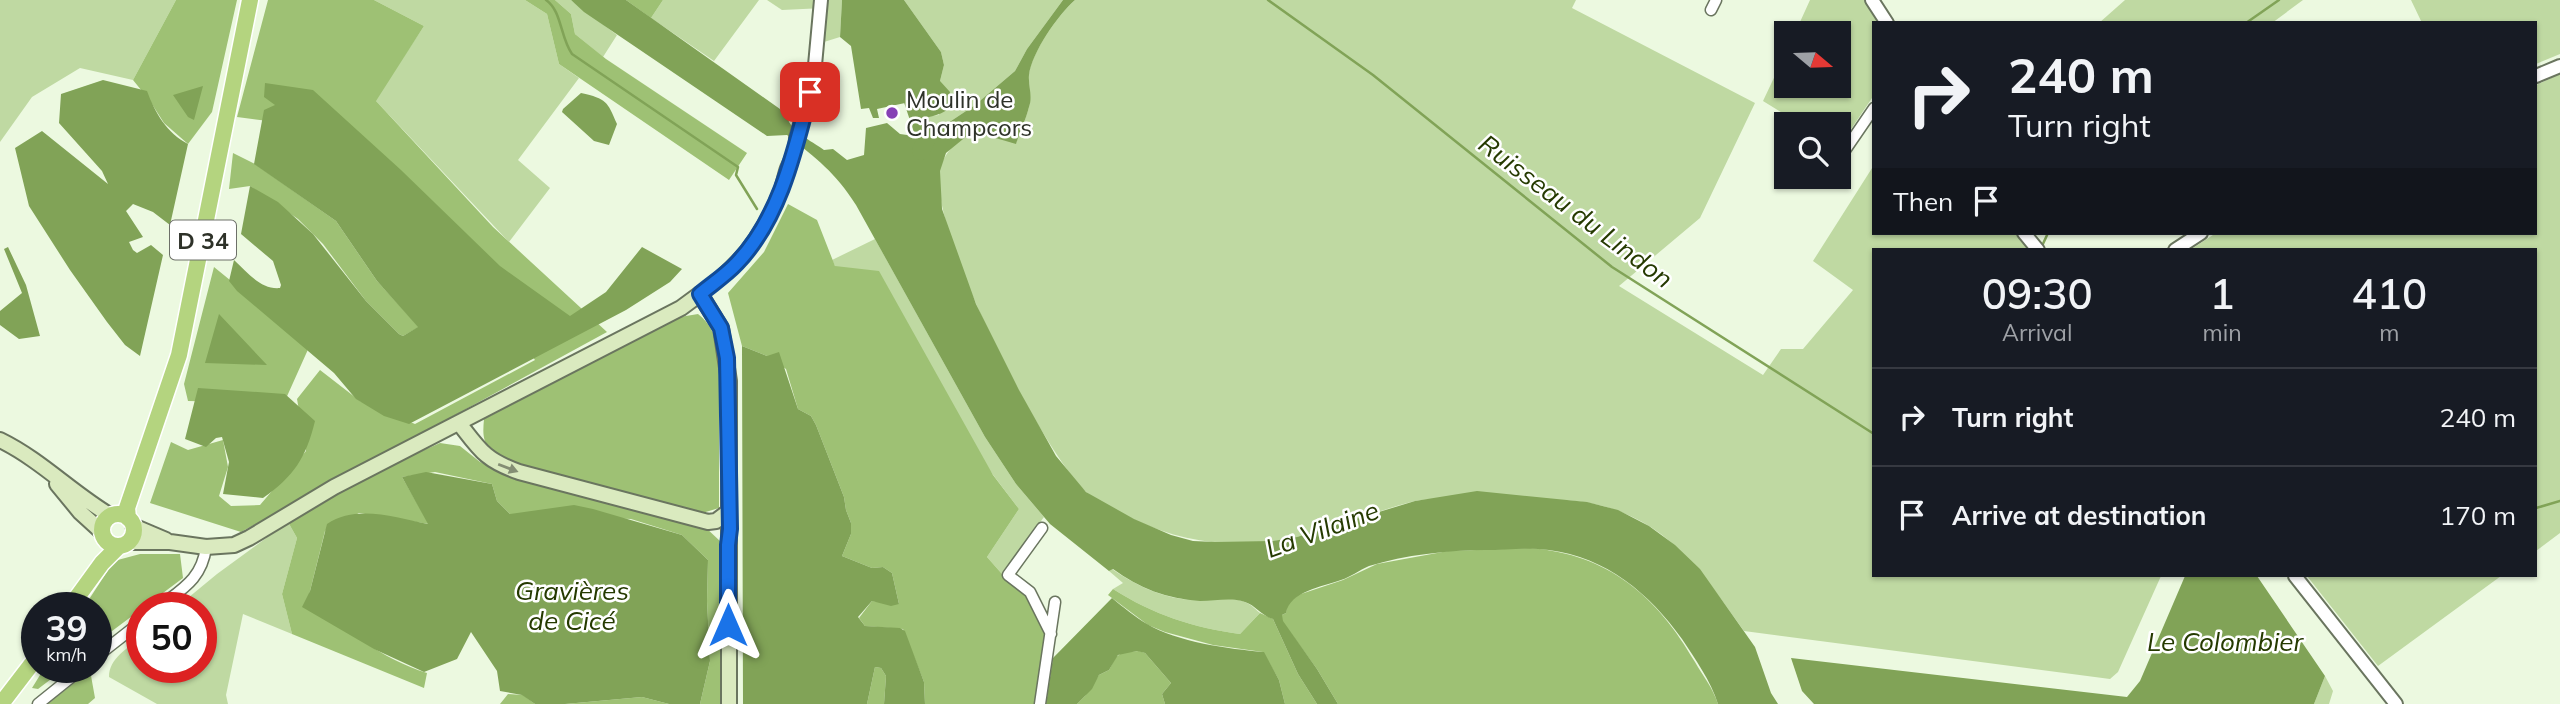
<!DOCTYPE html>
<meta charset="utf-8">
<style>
:root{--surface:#171b24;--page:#20242c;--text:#f1f3f6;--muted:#9ea1a6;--line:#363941}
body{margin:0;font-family:Mulish,sans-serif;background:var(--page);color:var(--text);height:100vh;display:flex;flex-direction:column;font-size:26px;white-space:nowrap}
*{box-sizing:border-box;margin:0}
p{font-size:23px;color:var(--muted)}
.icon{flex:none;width:38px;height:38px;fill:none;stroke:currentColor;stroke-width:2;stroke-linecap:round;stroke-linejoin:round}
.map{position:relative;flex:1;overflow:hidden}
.details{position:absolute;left:1872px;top:248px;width:665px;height:329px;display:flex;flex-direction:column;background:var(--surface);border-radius:0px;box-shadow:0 2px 5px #0004}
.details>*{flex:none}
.banner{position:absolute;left:1872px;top:21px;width:665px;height:214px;border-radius:0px;box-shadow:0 2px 5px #0004;background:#171b24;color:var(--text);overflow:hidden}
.needle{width:46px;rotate:109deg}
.controls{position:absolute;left:1774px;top:21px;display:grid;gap:14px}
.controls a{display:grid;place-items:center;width:77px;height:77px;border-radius:0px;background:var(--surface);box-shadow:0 2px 5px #0004;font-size:35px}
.speed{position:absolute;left:21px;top:592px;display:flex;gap:14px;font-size:35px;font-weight:700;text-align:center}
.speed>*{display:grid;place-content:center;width:91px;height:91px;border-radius:50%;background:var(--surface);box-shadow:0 2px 5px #0004;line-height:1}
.speed small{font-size:18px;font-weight:400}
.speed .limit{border:10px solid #d22;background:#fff;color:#111}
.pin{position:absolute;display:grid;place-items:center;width:60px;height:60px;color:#fff;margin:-30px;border-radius:14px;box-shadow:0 4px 10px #0006}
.me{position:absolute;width:77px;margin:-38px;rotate:0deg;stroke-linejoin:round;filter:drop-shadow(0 0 5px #0008)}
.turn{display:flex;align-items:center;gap:24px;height:147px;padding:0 21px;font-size:32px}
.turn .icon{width:91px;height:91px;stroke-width:2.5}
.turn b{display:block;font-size:49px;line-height:60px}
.then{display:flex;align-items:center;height:66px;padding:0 21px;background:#0003;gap:14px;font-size:26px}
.eta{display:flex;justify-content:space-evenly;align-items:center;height:119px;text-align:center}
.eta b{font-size:42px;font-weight:600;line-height:49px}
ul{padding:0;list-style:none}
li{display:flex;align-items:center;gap:21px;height:98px;padding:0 21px;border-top:2px solid var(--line)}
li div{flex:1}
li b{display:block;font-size:26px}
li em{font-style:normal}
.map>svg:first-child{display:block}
</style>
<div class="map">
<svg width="2560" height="704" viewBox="0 0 2560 704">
<rect width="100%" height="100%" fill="#ecf9e0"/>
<!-- green -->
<path fill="#bfd9a2" d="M0,0H176L133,80L80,68L32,97L0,142Z
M374,0H525L547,14L559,64L579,78L518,160L550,188L509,242L375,100L424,26Z
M555,0H571L617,35L603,57L575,34L571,14Z
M663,0H759L714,61L651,18Z
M767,0H842L840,37L824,42V8L782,10Z
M904,0H1063L1027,49L1015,71L975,105L942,127L927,130L924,117L939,115L940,81L944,65L941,52Z
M1075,0H1576L1572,8L1755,103L1700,218L1619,286L1763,375L1781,349H1803L1853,290L1813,261L1874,165V233H2016L2029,250H1874V576H2161L2118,672L2110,679L1744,631C1702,572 1666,517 1589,503C1563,498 1527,501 1500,501C1476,501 1433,496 1411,502C1373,512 1336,528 1297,537C1242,550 1186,544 1135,520C1120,512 1097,502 1084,490C1040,446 927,229 940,169C943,156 956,139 970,134C983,130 1003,139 1016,143C1020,131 1026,119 1029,107C1032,96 1028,85 1029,74C1032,52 1058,15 1075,0Z
M1810,0H1864L1879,23H1874V95L1839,147V124H1800L1763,101L1787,50V86H1839V33H1795Z
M2125,0H2303L2272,23H2099Z
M2411,0H2560V54L2536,64V23H2422Z
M2560,74V533L2536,551V250H2190L2216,233H2536V85Z
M875,239L985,437L1016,484L1044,517L1002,574L987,557L1019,509L835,266L832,260Z
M288,522L297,538L282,594L292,634L243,614L226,695L228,704H157L109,677C109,658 128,648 142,637V667H201V607H177L217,574Z
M1112,569C1134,584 1156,595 1182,599C1202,602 1229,594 1247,603C1252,605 1256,610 1260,613L1240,634C1194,628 1152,614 1113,589L1123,583L1109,571Z
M2307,576H2501L2378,666Z
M2325,676L2333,691L2329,704H2314Z"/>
<!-- forest -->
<path fill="#9ec174" d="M176,0H237L212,112L188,144L164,123L150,101L133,80Z
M268,0H374L424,26L376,101L493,227L607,332L241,532L150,503L171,442L188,450L223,440L228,467L219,496L231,506L260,505L306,451L297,399L320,370L360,401L415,424L535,360L492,306L307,126L237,117Z
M525,0H555L571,14L575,34L606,59L747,153L729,180L559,64L547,14Z
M626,0H663L651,18Z
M233,153L255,164L336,221L377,281L419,327L403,336L399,334L366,301L323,244L298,219L250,186L229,189Z
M788,204L817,220L835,266L879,271L993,475L1019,509L987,557L1002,574L1028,595L1047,637L1053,658L1046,704H925L924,682L903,629L865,626L859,618L872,601L899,604L892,573L883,567L872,568L842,556L851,534V523L846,510L844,497L816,425L811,416L798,409L786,369L767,356L742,346L728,293L764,252Z
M214,267L310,345L284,403L188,401L184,384Z
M698,314C710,323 714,334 719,348V508L699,514C664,505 507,471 490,450C482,440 483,431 484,419L680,317Z
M440,443L460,446L480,462L513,477L704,526L721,542L723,704H700L710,661L707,601L708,560L682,535L631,519L510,514L497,501L492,484L435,472L402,477L429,524L359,513L325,531L308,599C344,629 382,659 427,673L424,688L292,634L282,594L297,538L288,522L360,479Z
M1530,548C1608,554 1657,596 1695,662C1703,676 1713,688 1718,704H1338L1317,669L1282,621V615L1286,613L1287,604L1298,595L1343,580L1377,564L1448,551Z
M140,554H180L183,578L96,643V607H84L114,561Z
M1113,589C1152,614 1194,628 1240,634L1260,613L1273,619L1298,674L1317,704H1285L1279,680L1263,652L1213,645L1165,632L1148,625L1108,595Z
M1139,651L1145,653L1171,683L1162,694L1165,704H1077L1085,696L1099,675L1109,670L1116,657L1123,652Z
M45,667H67L38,689L32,688Z
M875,667L881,668L886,676L884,704H867Z
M90,670L95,698L88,704H48Z
M508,694L523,695L535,704H500Z
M642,697L669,704H565Z"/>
<!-- water -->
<path fill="#81a357" d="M571,0H626L787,114C787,130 812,141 824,150L833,149L847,160L864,155L866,128L887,123L900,134L914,136L919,131L942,127L975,105L1015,71L1027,49L1063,0H1075C1058,15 1032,52 1029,75C1028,86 1033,96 1029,107C1026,119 1020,132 1016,144L982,134L968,135L946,153L940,171L942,209L976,304L1019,390L1056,456L1086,492L1134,519L1171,535L1193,541L1215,542L1273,541L1297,537L1415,501L1477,491L1587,502L1618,510L1649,526L1675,545L1700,569L1755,647L1771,693L1778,704H1718C1711,681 1695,659 1682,639C1650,594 1606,557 1549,550C1527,547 1506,550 1485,550C1448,550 1405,555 1369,566C1359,570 1351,577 1341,580C1322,587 1290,591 1286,613L1282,615L1283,621L1317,669L1338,704H1317L1298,674L1273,619C1262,616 1255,605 1245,602C1231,597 1215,601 1200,601C1167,599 1139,588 1113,569L1109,571L1050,524L1016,484L985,437L856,205C835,172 817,159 787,135L767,136L584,12Z
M842,0H904L941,52L944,65L940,81L950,92L947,110C938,116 922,120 911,118L905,103L877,109L879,118H873L869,108L861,109L851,46L840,37Z
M103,80L147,91C155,113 167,133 188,144L170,225L153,212L133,204L126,211L143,237L129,242L133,250L137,253L151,245L163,255L140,356L125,345L107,322L70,270L29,206L15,148L42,131L108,184L102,171L59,123L61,94Z
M265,83L313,90L401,170L500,266L570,316L606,292L642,247L682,269L670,282L626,310L409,424L384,416L356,399L334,373L237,291L229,281L234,260C247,272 261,290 280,288L281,285L273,261L241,234L250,186L278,202L313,234L366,301L399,334L403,336L418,327L377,281L336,221L254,164L264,110L275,105L264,97Z
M203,86L194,120L188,117L173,95Z
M581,93C607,99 607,101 617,124L609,145L594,141L562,112L563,109Z
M8,247L26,285L40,336L19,339L0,325V311L22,293L4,249Z
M219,314L267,365L205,363Z
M742,346L767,356L779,352L798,409L811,416L816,425L844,497L846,510L851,523V534L842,556L872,568L883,567L892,573L899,604L891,606L872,601L858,617L865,626L900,628L905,631L924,682L925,704H884L886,676L881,668L875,667L867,704H743Z
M198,388L285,394L315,421C306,458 294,476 263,498L223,494L229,462L222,437L216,438L206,447L185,439Z
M426,472L492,484L497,501L510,514L574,505L593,509L682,535L708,560L707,601L710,661L700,704H669L642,697L565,704H535L522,695L500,691L497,671L471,632L457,659L424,672L374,649L302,607L310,591L327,524C357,504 396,518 428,524L402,477Z
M2185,576H2257L2325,676L2314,704H1814L1802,691L1791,658L2127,697L2140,681Z
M1112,598C1123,607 1135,617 1147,624C1177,642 1229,649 1264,652L1279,680L1285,704H1165L1162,694L1171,683L1145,653L1137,651L1118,655L1109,670L1099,675L1092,689L1077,704H1046L1053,658Z"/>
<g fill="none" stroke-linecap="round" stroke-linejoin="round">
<!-- stream -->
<path stroke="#81a357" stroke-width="2.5" d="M546,0C562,11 560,37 572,54L738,167L736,175L757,209
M1268,0L1373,75L1612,267L1874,434
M2246,23L2279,0
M2042,246L2048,233
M2536,508L2560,501"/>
<!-- river -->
<path stroke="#81a357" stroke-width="18" d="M912,98L926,140L921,151"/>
<!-- minor casing -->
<g stroke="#6a755f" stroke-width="13">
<path id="minor" d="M1711,10L1716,0
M1839,159L1874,108
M1042,528L1008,575L1030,592L1051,634
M159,607C182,589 202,579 206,547
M96,657L142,621
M38,704L84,667
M1040,704L1055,602"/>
</g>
<!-- tertiary casing -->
<g stroke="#6a755f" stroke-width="16">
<path id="tertiary" d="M1872,0L1887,23
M2536,76L2560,66
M2024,233L2038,250
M2175,250L2201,233
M700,294C739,264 760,240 779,194C783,186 784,176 787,168C792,157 796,151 796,138L814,76L821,0
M2295,576L2396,704"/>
</g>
<!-- secondary casing -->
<g stroke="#6a755f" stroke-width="18">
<path id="secondary" d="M459,423C480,450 485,460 519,472L708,522L716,521L728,512
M0,440C41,460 72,493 111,516
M57,484L80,512L102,532
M133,526L166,540
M128,542H170L206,547L234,545L249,538L334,487L681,308L700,294L721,328L729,381V704"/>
</g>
<!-- primary casing -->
<g stroke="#fff" stroke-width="19">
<path id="primary" d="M102 530a16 16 0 1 1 32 0a16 16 0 1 1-32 0Z
M128,518L127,508L179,355L250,0
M70,607L102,563L119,546
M1,704L37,657"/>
</g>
<!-- minor -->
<use href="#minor" stroke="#fff" stroke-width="10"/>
<!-- tertiary -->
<use href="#tertiary" stroke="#fff" stroke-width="12"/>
<!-- secondary -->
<use href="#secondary" stroke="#daeabf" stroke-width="14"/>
<!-- primary -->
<use href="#primary" stroke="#b4d47f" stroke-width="16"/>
</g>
<!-- one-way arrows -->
<defs><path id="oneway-solid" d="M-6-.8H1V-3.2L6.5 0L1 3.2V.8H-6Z" transform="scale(1.75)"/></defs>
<use fill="#848e74" href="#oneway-solid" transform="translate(508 468) rotate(21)"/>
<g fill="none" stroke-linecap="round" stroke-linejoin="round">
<!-- route casing -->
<g stroke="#114b97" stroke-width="18">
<path id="route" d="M728,625V545L730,529L727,358L721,328L700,294C712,284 726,275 737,263C780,218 795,150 810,92"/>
</g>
<!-- route -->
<use href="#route" stroke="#1a73e8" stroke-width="12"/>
</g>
<!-- markers -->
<circle fill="#8641b5" stroke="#fff" stroke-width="2.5" cx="892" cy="113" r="7"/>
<g text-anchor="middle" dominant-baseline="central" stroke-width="5" stroke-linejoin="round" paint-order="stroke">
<!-- shield labels -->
<rect fill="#fff" stroke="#6d7069" stroke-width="2" x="170" y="220.5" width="66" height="39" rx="5"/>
<g font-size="23" font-weight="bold" fill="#2e3229">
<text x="203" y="240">D 34</text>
</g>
<!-- poi labels -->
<g font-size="24" fill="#2e3229" stroke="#fff" text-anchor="start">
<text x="906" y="99">Moulin de<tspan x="906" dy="28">Champcors</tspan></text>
</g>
<!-- water labels -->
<g font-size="26" font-style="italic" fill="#253a00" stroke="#fff">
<text transform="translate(1576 211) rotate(37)">Ruisseau du Lindon</text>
<text transform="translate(1322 529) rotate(-20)">La Vilaine</text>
<text x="572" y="590">Gravières<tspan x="572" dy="30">de Cicé</tspan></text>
<text x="2225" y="641">Le Colombier</text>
</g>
</g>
</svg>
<div class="controls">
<a><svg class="needle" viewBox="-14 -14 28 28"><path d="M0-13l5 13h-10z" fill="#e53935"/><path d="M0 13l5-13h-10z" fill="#9ea1a6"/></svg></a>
<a><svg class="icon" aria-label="search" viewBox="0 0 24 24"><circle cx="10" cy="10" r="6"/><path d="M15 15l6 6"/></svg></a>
</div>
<div class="speed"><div>39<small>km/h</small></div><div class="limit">50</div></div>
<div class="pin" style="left:810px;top:92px;background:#d93025"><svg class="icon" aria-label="arrive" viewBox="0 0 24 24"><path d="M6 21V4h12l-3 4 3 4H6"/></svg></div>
<svg class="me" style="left:728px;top:625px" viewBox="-20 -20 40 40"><path d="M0-17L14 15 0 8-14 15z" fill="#1a73e8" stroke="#fff" stroke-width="4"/></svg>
<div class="banner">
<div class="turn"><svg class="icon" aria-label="right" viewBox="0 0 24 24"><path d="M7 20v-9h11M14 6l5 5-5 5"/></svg><div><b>240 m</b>Turn right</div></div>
<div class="then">Then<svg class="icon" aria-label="arrive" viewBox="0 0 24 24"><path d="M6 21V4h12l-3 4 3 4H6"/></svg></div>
</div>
<section class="details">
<div class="eta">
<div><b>09:30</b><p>Arrival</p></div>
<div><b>1</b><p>min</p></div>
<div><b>410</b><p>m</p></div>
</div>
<ul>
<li><svg class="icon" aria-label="right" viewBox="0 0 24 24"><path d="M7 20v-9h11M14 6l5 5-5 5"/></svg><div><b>Turn right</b></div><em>240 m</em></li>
<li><svg class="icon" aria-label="arrive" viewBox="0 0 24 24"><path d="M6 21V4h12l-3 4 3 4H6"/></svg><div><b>Arrive at destination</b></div><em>170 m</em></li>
</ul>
</section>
</div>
